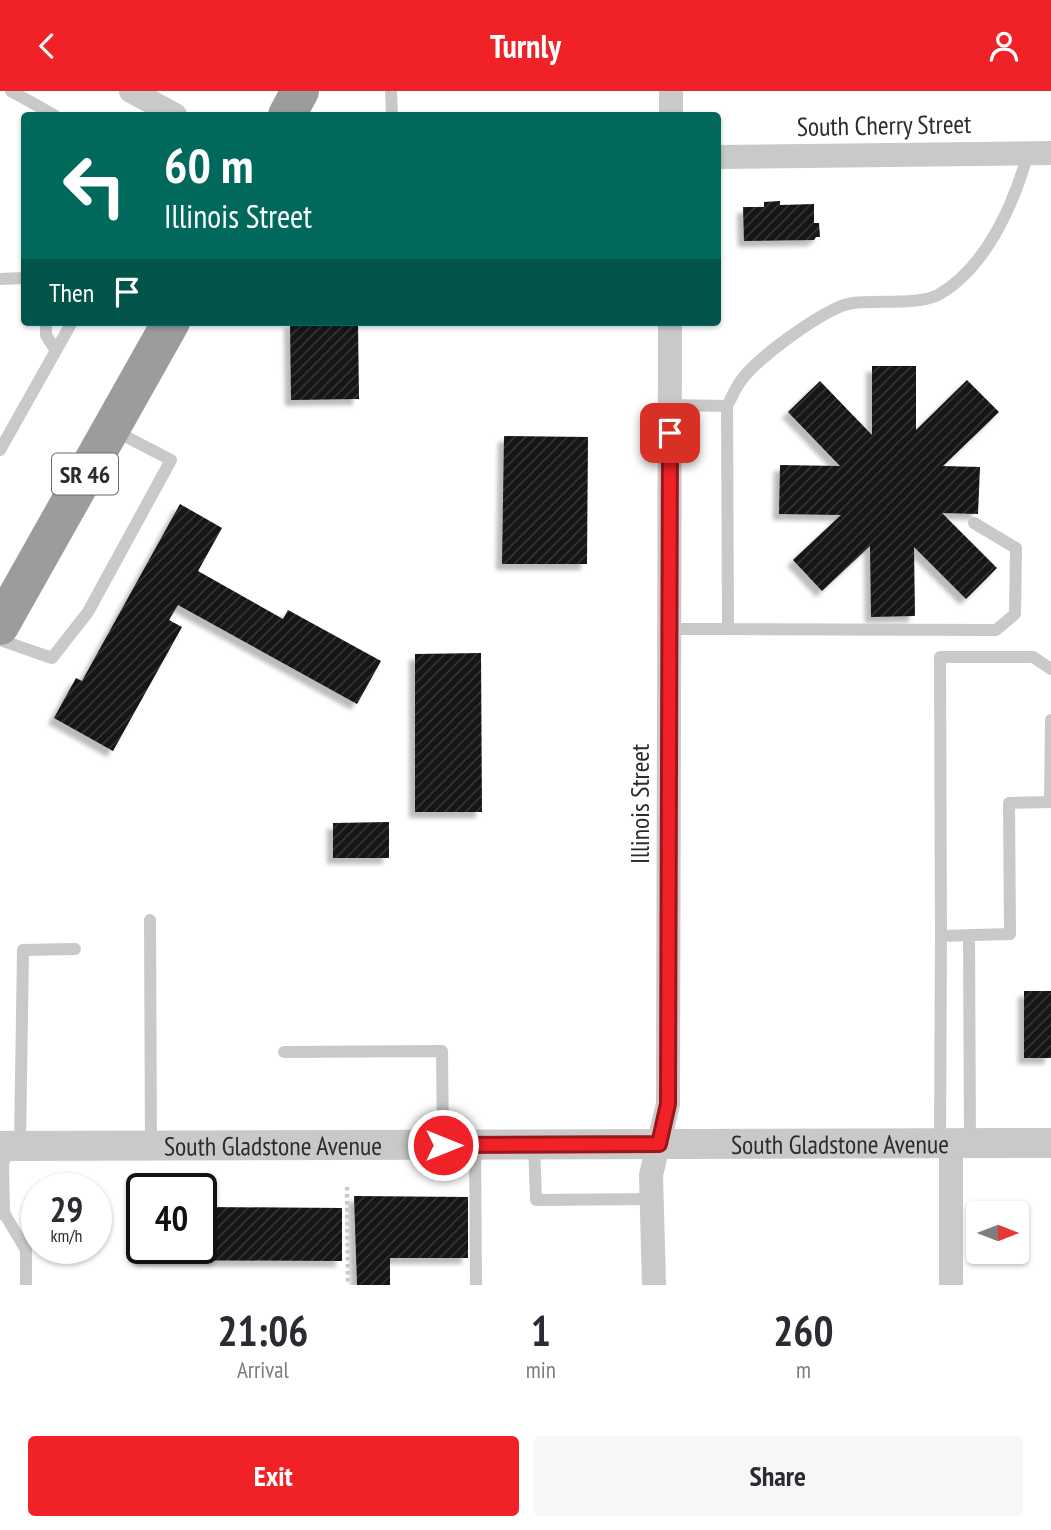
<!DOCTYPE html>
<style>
:root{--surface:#fff;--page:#f7f7f7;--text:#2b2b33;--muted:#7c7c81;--accent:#f02127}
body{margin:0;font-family:"PT Sans Narrow",sans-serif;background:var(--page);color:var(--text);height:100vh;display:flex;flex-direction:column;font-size:26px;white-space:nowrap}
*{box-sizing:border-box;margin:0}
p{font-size:23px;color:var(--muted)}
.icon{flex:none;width:38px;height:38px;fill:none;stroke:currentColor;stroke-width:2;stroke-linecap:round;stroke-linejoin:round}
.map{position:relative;height:1194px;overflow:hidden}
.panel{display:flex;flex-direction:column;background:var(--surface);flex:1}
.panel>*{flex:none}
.top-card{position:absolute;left:21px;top:21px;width:700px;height:214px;border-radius:7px;box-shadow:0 2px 5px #0004;background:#00695c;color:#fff;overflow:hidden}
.needle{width:46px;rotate:90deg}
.fabs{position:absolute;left:966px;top:1110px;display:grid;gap:14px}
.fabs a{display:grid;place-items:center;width:63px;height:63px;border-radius:7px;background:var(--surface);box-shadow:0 2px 5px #0004;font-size:35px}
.speed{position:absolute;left:21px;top:1082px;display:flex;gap:14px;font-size:35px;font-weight:700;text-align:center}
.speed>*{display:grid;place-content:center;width:91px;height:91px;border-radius:50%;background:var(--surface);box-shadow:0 2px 5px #0004;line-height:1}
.speed small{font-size:18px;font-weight:400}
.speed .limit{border:4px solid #111;border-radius:10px;background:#fff;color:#111}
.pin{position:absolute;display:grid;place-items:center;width:60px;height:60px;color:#fff;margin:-30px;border-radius:14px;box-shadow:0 4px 10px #0006}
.me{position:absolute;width:77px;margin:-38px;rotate:90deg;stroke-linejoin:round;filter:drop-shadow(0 0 5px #0008)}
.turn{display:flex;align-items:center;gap:24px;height:147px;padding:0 28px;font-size:32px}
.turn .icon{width:91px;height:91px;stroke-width:2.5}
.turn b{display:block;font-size:49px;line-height:60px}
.then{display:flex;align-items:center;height:66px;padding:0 28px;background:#0003;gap:14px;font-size:26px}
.eta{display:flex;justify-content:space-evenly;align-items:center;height:119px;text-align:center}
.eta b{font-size:42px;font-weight:700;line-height:49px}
.action{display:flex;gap:14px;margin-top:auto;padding:14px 28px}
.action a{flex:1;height:80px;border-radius:7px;background:var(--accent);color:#fff;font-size:28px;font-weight:700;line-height:80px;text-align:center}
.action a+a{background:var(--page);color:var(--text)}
header{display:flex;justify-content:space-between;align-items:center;height:91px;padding:0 28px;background:var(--accent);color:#fff;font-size:32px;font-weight:700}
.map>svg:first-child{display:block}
</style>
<header><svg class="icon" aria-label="back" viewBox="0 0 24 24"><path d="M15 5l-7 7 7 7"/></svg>Turnly<svg class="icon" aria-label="person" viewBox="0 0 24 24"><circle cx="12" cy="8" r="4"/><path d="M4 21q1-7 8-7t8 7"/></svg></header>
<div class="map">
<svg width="1051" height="1194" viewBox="0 0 1051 1194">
<defs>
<pattern id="building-hatch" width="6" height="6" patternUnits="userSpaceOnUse" patternTransform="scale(1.75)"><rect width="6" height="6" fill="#131313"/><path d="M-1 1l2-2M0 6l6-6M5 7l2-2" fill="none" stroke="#363636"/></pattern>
<filter id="shadow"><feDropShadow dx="-6" dy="6" stdDeviation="2" flood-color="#0004"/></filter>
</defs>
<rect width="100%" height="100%" fill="#fff"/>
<!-- building -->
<path fill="url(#building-hatch)" filter="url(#shadow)" d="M780,110V114L814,113V132H819L820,146H816L814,149L744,150L743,116H764V111Z
M290,231H358L359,308L291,309Z
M872,275H916V339L967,289L999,321L943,375L980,376L978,423L942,422L997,477L966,508L914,456L915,525L871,526L870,455L822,500L793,469L841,424L779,423L780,374L840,375L788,321L820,290L872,344Z
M504,345L588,346L587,473H502Z
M180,413L222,437L198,480L283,528L288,519L381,570L357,613L178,514L169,529L182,536L113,660L54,627L76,587L82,590Z
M481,562L482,721H415V563Z
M389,731V767H333V732Z
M1024,900H1051V967H1024Z
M354,1105L468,1106V1167H390V1194H357Z
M201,1116L342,1117V1170L141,1169V1157H201Z"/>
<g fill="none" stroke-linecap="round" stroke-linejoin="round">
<!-- path -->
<path stroke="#c9c9c9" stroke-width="4.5" stroke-dasharray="3.5 3.5" stroke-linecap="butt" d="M347,1096L348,1194"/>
<!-- service -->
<path stroke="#c9c9c9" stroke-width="12" d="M11,0L54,24
M391,0L392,24
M0,188L24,187
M46,231V244L56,260
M670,314L727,315
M0,359L72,231
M670,538H728L727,315C732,306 736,295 743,287C759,266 827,215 853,212C875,209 919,214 938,204C986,177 1014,113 1028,62
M728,538L996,539L1015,523L1016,457L974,432
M0,549L52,567L88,521L171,369L115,340
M1051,578L1033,566H940L941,845L1010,843L1009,712L1051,711
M1050,711L1051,629
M150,829L151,1054
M969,844L970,1053
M284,961L442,960L443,1053
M940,1053L941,845
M20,1054L23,859L75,858
M475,1054L476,1194
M534,1054L536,1109L652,1108
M4,1122L26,1159V1194
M0,1123L4,1122L3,1075L6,1055"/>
<!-- minor -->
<path stroke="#c9c9c9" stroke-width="24" d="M131,0L175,24
M671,24V0
M718,66L1051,62
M951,1053V1194
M654,1194L651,1084L668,1013L670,231"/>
<!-- tertiary -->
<path stroke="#c9c9c9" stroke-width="30" id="s1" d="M0,1055L1051,1052"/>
<!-- trunk -->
<path stroke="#9c9c9c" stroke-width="38" d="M287,24L300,0
M0,535L171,231"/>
</g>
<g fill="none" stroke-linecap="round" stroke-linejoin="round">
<!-- route casing -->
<g stroke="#9c1519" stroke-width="18">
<path id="route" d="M443,1054L659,1053L668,1013L670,342"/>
</g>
<!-- route -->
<use href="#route" stroke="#f02127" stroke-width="12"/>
</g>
<g text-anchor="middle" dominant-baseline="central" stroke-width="7" stroke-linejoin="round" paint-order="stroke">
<!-- shield labels -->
<rect fill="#fff" stroke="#6b6b6b" stroke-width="2" x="52" y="362.5" width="66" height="41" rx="5"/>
<g font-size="24" font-weight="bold" fill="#2c2c2c">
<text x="85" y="383">SR 46</text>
</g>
<!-- street labels -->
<g font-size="26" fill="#2c2c2c" stroke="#fff">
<text transform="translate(884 34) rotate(-1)">South Cherry Street</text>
<text transform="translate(639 713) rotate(-90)">Illinois Street</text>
<text stroke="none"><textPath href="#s1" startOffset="840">South Gladstone Avenue</textPath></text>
<text stroke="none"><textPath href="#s1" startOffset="273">South Gladstone Avenue</textPath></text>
</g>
</g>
</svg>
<div class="fabs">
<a><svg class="needle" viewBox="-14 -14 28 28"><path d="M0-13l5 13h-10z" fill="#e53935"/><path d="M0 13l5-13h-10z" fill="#7c7c81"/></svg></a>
</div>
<div class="speed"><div>29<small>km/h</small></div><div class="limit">40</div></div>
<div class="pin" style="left:670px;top:342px;background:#d93025"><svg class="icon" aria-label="arrive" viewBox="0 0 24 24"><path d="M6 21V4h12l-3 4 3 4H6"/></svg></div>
<svg class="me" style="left:443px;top:1054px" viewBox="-20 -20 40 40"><circle r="17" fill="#f02127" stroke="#fff" stroke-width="3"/><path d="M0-11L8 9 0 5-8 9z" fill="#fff"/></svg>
<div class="top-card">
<div class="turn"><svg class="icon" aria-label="left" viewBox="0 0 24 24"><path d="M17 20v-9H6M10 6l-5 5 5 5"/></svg><div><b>60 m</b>Illinois Street</div></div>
<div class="then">Then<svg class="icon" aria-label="arrive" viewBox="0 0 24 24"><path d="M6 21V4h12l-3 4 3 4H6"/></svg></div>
</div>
</div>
<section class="panel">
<div class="eta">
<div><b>21:06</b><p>Arrival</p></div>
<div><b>1</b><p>min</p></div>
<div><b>260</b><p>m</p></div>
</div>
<div class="action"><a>Exit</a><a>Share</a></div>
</section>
